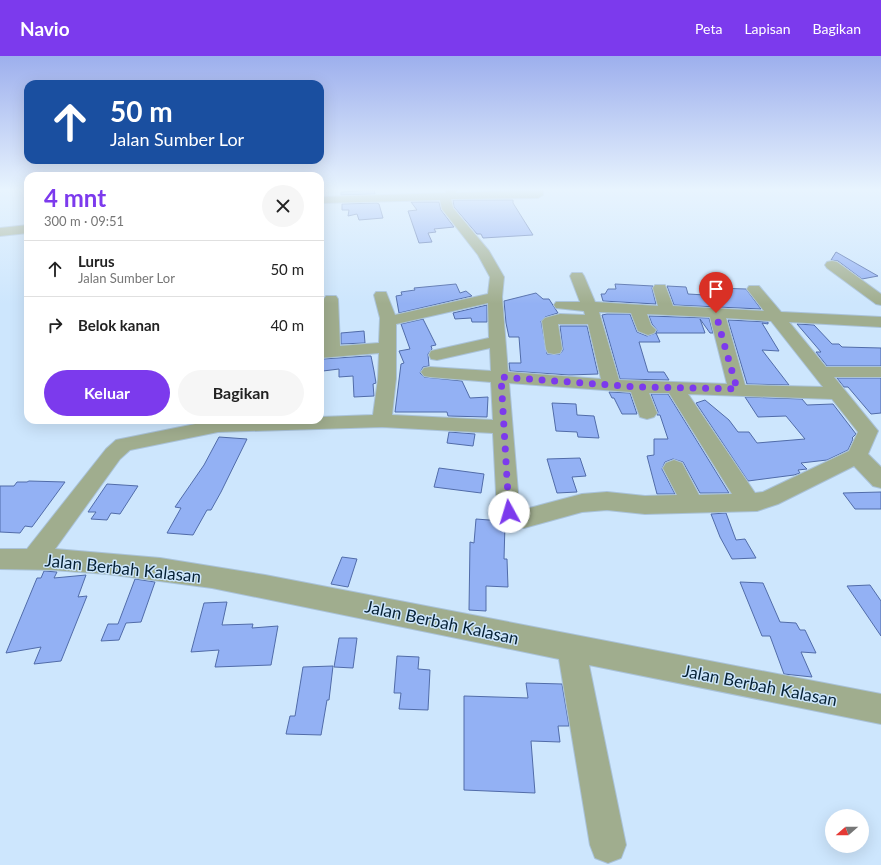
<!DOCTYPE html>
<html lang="id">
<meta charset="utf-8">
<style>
:root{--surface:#fff;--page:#f6f6f6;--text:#222;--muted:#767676;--line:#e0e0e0;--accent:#7c3aed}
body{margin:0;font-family:Lato,sans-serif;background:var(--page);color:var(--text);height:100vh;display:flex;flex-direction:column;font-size:15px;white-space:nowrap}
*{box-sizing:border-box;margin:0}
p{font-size:13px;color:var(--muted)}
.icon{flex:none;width:22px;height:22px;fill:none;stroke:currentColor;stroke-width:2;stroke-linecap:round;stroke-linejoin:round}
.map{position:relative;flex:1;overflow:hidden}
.panel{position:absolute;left:24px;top:116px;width:300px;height:252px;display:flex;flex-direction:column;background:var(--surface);border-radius:12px;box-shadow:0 4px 16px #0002}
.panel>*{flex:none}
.top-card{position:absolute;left:24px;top:24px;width:300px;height:84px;border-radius:12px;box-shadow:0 4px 16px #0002;background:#1a4fa0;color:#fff;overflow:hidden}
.needle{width:26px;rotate:250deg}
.fabs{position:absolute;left:825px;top:753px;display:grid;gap:8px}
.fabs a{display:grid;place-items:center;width:44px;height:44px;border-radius:50%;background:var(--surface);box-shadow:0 4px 16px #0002;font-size:20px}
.pin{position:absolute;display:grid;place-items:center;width:34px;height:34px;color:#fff;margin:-41px -17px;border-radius:50% 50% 50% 0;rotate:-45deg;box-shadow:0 0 4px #0007}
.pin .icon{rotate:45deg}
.me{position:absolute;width:44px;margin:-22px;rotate:354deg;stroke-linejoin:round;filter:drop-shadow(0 0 3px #0008)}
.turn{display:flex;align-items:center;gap:14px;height:84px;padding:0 20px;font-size:18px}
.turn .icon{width:52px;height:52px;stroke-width:2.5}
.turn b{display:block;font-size:28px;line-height:34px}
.round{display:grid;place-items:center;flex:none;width:42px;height:42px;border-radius:21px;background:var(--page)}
.head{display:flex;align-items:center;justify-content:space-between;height:68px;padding:0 20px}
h1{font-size:24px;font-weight:700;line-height:30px;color:var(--accent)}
.primary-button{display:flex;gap:8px;margin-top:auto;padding:8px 20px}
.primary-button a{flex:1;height:46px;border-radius:24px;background:var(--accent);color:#fff;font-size:16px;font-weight:700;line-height:46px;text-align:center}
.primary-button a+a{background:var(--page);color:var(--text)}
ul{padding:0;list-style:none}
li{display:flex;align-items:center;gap:12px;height:56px;padding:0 20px;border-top:1px solid var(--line)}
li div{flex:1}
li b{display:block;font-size:15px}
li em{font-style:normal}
header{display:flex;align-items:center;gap:24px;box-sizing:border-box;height:56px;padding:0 20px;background:var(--accent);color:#fff}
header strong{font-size:19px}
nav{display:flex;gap:22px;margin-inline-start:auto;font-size:14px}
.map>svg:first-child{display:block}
</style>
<header>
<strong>Navio</strong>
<nav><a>Peta</a><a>Lapisan</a><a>Bagikan</a></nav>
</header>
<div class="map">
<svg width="881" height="809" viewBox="0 0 881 809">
<rect width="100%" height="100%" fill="#cde6fd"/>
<!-- building -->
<path fill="#93b1f4" stroke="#516ca9" d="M374,134L375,138L341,139V136Z
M453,144H513V147L533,179L483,182L481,178H477L454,151Z
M411,146H439L441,154L454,171L434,173L436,176L428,177L432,186L419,187L408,155L417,154Z
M377,147L379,148L383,162L359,164L357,158L348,160L349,154H342V148Z
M836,196L878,220L862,223L838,205L831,204Z
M456,228L460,237L466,235L472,240L399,257L396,240L402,239L401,236L415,234L414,232Z
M615,228L653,230L652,232L656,248L603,245L601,238H605L608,233H616Z
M667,230L686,231L688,238L723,240L718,232L746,233L761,253L674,249Z
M536,237L543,243H549L558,257L545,261L541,265L547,298H560L563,294L560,270H587L598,318L569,319L510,315L509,307H521L519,281H509L506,267L504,245Z
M487,249V266H472L471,262L455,263L453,257Z
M607,258H630L637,276L647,280L656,277L660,286H639L648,316H664L669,324L620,323L602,259Z
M649,260L709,262L713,277H710L700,263L705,277H656L657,274L652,268Z
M423,263L436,289L431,290L432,293L428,298L429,310L423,311L420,317L424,321L462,325L470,342L488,341L487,361L448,360L447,356H395L401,308L404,307L399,295L410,293L401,268Z
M728,264L768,266V268L762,267L779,295L762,294L789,329L747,328Z
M797,268L814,269L832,288H839L842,291L881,292V310H827L816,296H821Z
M364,275L365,287L341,288V277Z
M367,300H371L374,315L376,327L373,328L374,340L354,341L353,320L339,321V313L323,315V303Z
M837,322H881V357L871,358L848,331H844Z
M609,336L630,337L637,358H622L614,342H612Z
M651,338H668L729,437H700L683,406L673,403L665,406L662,413L675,438H657L647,400L654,399V383H668L660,359H657L658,356Z
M745,341L802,343L807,349L833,348L856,378L852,382L853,383L848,394L827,404L801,407L807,413L798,414L800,417L794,419L748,425L696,347L705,344L729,364L738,376H749L757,387L805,383L786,360L758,361Z
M552,347L576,348L577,359L594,360L599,382L578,381L577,376L556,375Z
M449,376L475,378L473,390L447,387Z
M219,381L247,383L221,436L211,454H207L193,479L167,477L181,452L175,451L204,409Z
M580,402L586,420L572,421L577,436L557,437L547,403Z
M439,412L484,418L481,437L434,431Z
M29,425L65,426L32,471L25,470L20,477L0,476V430H14L17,426H27Z
M107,428L138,430L120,458L111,457L107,464L91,463L96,456H88Z
M881,436V453H855L843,437Z
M726,457L736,484L745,483L756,502L732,503L720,481L711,458Z
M476,463L502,465L505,468L504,503H507L508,531L486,530V555L469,554L470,486L474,487Z
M342,501L357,503L348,531L331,528Z
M44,515L57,516L54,522L86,519L78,541L87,540L61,605L34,608L41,591L6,597L37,522H41Z
M135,523L155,526L141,566L126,567L119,584L101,585L108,568H118Z
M740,526L763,527L780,566L796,567L800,574H805L816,597L801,596L812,621L784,618L770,580H762Z
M870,529L881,545V580L847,530Z
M227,546L222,569L253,568L252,572L278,570L271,609L215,611L219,594L191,596L204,547Z
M339,582H357L353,612L334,611Z
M397,600L419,601L418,613L430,614L428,654L399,653L401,637H394Z
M333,610L329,644H327L321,679L286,678L290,660H295L303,611Z
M526,627L562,628L569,670H558L560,686L531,685L535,737L464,734V640L528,642Z"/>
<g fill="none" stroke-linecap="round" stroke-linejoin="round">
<!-- minor casing -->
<g stroke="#a9c2d9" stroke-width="2">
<path id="minor" d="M446,134H456V137L543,134V139L538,142L451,143L453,152L489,195L504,221L502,241L508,316L601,323L588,268H558L562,293L560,297L554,298L548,297L546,293L542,265L545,262L560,258L585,259L584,255L556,252L554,249L556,246H580L570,220L572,217H582L584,220L595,246L658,250L653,232L655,229H665L673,250L764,255L747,233L749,230H759L781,256L881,261V271L789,266L826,311H881V321H834L878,375L868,398L881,411V432L873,430L854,410L778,448L757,455L645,458L607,454L582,456L524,472C511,472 503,467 497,456L493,377L382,371L218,376L130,394L120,403L55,493L160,502L265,519L881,638V668L589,609L626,789L621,802L608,807L595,802L590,789L559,603L212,532L107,518L53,514L0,513V493H27L106,393L116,384L215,364H320V361L373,359L378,323L379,297L320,302V292H324V243L326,240H336L338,243L340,290L379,287L380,262L374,239L376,236H386L395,259L488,238L490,221L478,199L442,153L440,144L320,147V141L446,137ZM488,247L489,282L431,295L429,299L431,303L437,304L490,292L491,315L430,311L424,312L421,316L424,320L430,321L491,326L493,364L392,359L396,323V268ZM599,256L631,257L638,275L648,279L654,277L656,274L651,269L647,258L710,261L727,328L619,324ZM726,262L771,265L823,331L745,329ZM509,327L631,336L640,361L647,363L654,361L657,357L649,337H669L732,438L699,439L682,407L674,404L666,407L663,412L677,439L645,440L607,436L582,438L522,454L520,452L518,436ZM688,338L832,343L858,376L849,395L763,436L755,437Z
M28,169V177L0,180V172Z
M832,205L837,206L881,238V249L876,248L827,212L825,209L827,206Z"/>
</g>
<!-- minor -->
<use href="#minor" fill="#a0ad8e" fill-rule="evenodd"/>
</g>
<!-- sky -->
<linearGradient id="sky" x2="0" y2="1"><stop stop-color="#9dafed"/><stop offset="0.54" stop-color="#e8f4fe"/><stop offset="1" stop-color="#e8f4fe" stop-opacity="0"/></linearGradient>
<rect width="881" height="248" fill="url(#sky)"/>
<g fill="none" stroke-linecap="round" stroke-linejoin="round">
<!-- route -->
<path stroke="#7c3aed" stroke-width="7" stroke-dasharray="0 12.6" d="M509,456L501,321L638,331L737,333C730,307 722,283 716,257"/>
</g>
<g text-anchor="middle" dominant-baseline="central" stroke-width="3" stroke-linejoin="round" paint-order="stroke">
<!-- near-street labels -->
<g font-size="17" fill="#052034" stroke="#cde6fd">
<text transform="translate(123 512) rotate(6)">Jalan Berbah Kalasan</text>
<text transform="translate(442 566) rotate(12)">Jalan Berbah Kalasan</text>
<text transform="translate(760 629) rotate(11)">Jalan Berbah Kalasan</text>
</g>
</g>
</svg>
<div class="fabs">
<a><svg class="needle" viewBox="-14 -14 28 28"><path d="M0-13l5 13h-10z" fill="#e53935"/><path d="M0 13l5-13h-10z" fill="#767676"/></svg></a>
</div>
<div class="pin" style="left:716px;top:257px;background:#d93025"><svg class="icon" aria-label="arrive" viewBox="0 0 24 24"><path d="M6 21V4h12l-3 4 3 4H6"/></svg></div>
<svg class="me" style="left:509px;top:456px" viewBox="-20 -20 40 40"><circle r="19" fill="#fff"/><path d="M0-13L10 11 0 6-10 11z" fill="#7c3aed"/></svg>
<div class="top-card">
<div class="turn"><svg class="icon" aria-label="ahead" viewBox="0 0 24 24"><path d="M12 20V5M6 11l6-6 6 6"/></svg><div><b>50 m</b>Jalan Sumber Lor</div></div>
</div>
<section class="panel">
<div class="head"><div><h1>4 mnt</h1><p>300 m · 09:51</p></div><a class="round"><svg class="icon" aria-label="close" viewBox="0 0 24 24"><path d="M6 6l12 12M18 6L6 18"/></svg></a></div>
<ul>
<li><svg class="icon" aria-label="ahead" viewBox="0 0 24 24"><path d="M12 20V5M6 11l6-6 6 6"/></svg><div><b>Lurus</b><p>Jalan Sumber Lor</p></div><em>50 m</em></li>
<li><svg class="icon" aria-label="right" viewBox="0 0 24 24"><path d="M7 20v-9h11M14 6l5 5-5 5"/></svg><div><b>Belok kanan</b></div><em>40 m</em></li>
</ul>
<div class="primary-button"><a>Keluar</a><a>Bagikan</a></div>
</section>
</div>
